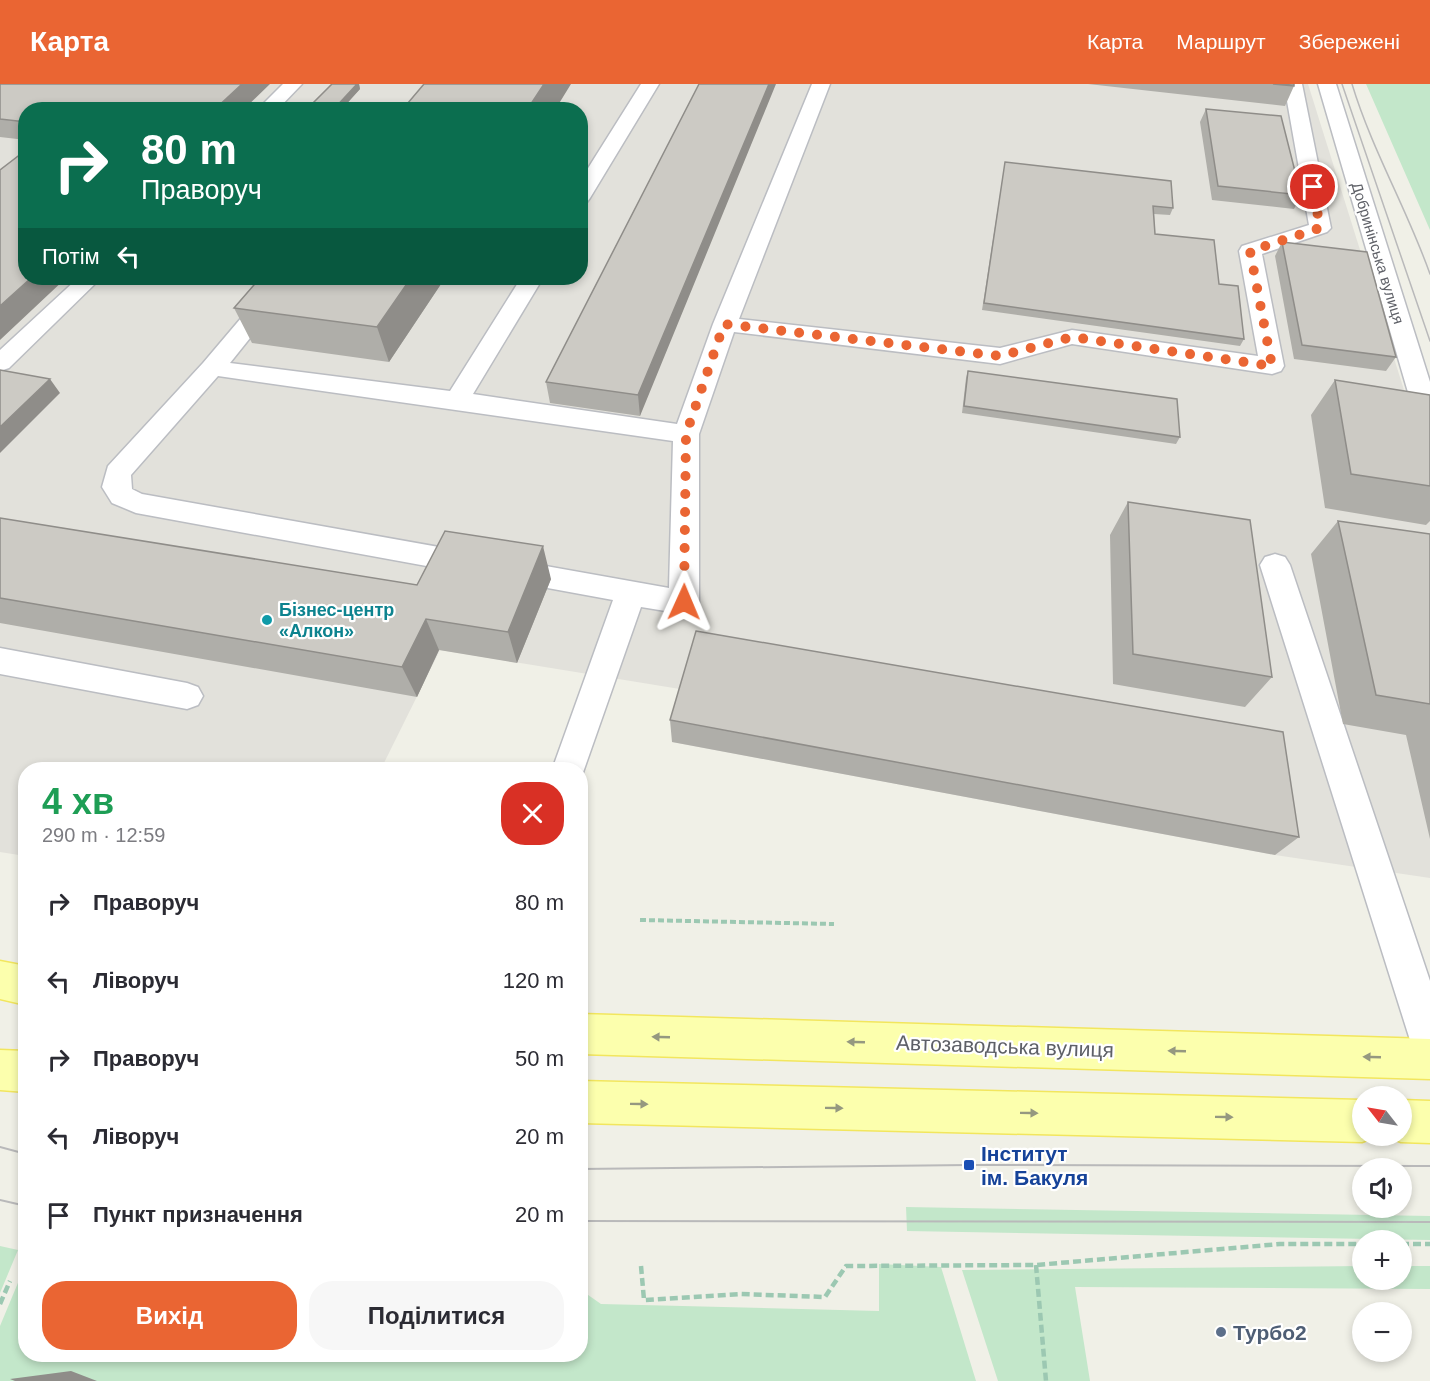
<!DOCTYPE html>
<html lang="uk">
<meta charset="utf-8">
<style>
:root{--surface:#fff;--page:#f7f7f7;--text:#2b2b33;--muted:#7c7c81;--accent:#ea6533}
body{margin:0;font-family:Helvetica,sans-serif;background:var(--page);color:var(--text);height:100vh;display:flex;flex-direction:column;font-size:22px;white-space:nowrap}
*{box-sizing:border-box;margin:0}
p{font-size:20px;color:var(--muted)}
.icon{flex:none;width:33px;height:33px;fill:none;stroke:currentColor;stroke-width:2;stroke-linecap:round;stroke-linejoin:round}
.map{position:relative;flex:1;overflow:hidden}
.panel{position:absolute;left:18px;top:678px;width:570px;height:600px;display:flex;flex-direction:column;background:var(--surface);border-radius:24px;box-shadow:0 3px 9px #0003}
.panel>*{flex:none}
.hud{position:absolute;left:18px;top:18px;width:570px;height:183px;border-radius:24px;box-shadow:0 3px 9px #0003;background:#0b6e4f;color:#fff;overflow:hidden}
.needle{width:39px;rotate:301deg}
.controls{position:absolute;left:1352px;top:1002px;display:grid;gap:12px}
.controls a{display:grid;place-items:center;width:60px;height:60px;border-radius:50%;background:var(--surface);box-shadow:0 3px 9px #0003;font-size:30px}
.pin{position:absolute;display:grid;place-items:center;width:51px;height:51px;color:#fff;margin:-26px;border:3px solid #fff;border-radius:50%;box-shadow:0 2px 6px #0007}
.me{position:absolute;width:66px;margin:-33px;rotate:1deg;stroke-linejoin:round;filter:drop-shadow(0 0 4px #0008)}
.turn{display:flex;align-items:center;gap:21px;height:126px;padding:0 24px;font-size:27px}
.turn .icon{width:78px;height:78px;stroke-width:2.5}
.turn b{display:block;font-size:42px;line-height:51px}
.then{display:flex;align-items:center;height:57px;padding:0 24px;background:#0003;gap:12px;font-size:22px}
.round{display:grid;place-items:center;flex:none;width:63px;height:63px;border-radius:24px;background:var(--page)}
.headline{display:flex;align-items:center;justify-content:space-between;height:102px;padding:0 24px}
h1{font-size:36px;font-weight:700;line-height:45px;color:#1e9e55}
.primary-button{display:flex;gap:12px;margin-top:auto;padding:12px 24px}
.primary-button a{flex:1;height:69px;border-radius:24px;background:var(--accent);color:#fff;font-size:24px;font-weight:700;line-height:69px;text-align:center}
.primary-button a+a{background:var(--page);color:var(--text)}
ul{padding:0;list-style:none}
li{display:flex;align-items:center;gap:18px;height:78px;padding:0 24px}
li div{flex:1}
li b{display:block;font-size:22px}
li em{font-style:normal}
header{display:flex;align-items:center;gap:36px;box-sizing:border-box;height:84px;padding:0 30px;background:var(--accent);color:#fff}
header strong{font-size:28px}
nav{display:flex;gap:33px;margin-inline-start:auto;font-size:21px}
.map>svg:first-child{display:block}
</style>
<header>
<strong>Карта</strong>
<nav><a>Карта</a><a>Маршрут</a><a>Збережені</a></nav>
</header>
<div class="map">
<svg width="1430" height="1297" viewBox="0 0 1430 1297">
<rect width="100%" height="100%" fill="#f0f0e7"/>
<!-- industrial -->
<path fill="#e2e1db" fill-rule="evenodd" d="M0,0H1308L1430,389V794L1275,771L672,658L686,606L440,566L381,685L26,686L25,772L0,768ZM26,26H580V194H26Z"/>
<!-- green -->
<path fill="#c3e7ca" d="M1366,0H1430V146Z
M906,1123L1430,1132V1156L907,1147Z
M0,1162L18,1166L0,1209Z
M879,1180L941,1183L976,1297H0V1242L25,1182L26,1270H580L581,1206L601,1220L879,1227Z
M1362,1182V1196H1401V1182H1430V1205L1075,1203L1090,1297H998L962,1186Z"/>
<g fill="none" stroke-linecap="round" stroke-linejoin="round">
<!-- minor casing -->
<g stroke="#bbbdc2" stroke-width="3">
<path id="minor" d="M283,0H302L277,26H257Z
M641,0H659L590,114L587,118L580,120V97Z
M812,0H830L739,235L1000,264L1072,246L1258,272L1239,167L1242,162L1309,141L1284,0H1302L1331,144L1327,148L1262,170L1284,282L1281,287L1272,290L1072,260L1000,280L734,248L699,350V518L695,526L684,530L641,523L580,697V686H552L613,516L136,429L112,419L102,403L108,382L203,279L275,194H298L230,279L450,307L521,194H543L473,310L677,340L713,240ZM218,292L673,357L669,504L142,410L132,405L131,391Z
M1318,0H1336L1430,298V348L1421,345L1417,339Z
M78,194H101L9,284L0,287V266Z
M1275,470L1285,473L1290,481L1430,897V976L1416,970L1410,956L1260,481L1265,473Z
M0,564L187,599L198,603L203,612L198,621L187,625L0,590Z"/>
</g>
<!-- major casing -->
<g stroke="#f2e65e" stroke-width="3">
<path id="major" d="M0,877L26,882V921L0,915Z
M580,930L1430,955V995L580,970Z
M0,966L26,967V1008L0,1006Z
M580,997L1362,1016V1052H1377L1362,1058L580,1039Z
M1401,1016L1430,1017V1059L1401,1058L1386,1052H1401Z"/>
</g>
<!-- path-far1 -->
<path stroke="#9cc8b2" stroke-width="4" stroke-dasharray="6 3" stroke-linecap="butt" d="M640,836L834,840"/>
<!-- path -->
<path stroke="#9cc8b2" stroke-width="4.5" stroke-dasharray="8 4" stroke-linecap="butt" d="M1401,1160H1430
M1036,1181L1046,1297
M641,1182L644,1216L741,1210L825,1213L846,1182L1036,1181L1280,1160H1362
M0,1220L10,1197"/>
<!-- minor -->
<use href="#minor" fill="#fff" fill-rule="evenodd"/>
<!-- major -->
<use href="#major" fill="#fcffad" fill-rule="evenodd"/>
<!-- tram-far1 -->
<path stroke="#b9b9ba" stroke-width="1.5" d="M1342,0L1430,257
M1352,0C1372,66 1407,125 1430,190"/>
<!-- tram -->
<path stroke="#b9b9ba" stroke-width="2" d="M0,1063L26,1070
M580,1085L969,1081L1430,1082
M0,1116L26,1122
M580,1137L1430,1138"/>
</g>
<!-- wall -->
<path fill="#afaea9" d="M0,0L26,26V56L0,53Z
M332,0H359L360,5L341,26H310L309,23Z
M699,0L640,332L550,319L546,298Z
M1088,0H1294V2L1285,22Z
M1206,25L1301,111L1294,125L1212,116L1200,38Z
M1005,78L1173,124L1170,131L1154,130L1155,150L1219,200L1244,255L1240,262L982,226Z
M1282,158L1396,273L1386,287L1294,275L1275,172Z
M445,194L389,278L252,259L234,224Z
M968,287L1180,353L1176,360L962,329L966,294Z
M1335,296L1430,311V437L1426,441L1325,424L1311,331Z
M1128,418L1272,593L1245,623L1113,600L1110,451Z
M0,434L417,501L551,495L517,579L439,566L417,613L0,539Z
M1338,437L1430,450V755L1406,651L1343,640L1311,470Z
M670,636L1299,753L1275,771L672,658Z"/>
<!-- shaded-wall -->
<path fill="#8f8d89" d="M242,0H270L243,26H214Z
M357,0H359L360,5L341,26H333Z
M544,0H571L555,26H527Z
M769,0H776L640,332L638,311Z
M31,194H66L0,256V222Z
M411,194H445L389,278L377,243Z
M50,295L60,309L0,369V343Z
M543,462L551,495L517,579L508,548Z
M426,535L439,566L417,613L402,583Z
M71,1287L97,1297H15L10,1295Z"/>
<!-- building -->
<path fill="#cccac4" stroke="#8f8d89" stroke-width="1.5" d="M0,0H242L214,26H26V38L0,35Z
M332,0H357L333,26L309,23Z
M424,0H544L527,26H402Z
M699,0H769L638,311L546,298Z
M1273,0H1294V2Z
M1206,25L1281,32L1301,111L1218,102Z
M26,66V194H31L0,222V86Z
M1005,78L1171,97L1173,124L1153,122L1155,150L1214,156L1219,200L1238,202L1244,255L984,219Z
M1282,158L1367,168L1396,273L1302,261Z
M260,194H411L377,243L234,224Z
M0,286L50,295L0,343Z
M968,287L1177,315L1180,353L964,322Z
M1335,296L1430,311V402L1351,390Z
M1128,418L1250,436L1272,593L1133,570Z
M0,434L417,501L445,447L543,462L508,548L426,535L402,583L0,514Z
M1338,437L1430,450V620L1376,611Z
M696,547L1283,648L1299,753L670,636Z"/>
<!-- one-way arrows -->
<defs><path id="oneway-solid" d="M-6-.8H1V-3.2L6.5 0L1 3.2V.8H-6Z" transform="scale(1.5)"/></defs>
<g fill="#959880">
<use href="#oneway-solid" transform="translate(661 953) rotate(-178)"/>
<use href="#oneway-solid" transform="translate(856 958) rotate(-178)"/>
<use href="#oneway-solid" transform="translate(1177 967) rotate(-178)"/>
<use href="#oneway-solid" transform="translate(1372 973) rotate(-178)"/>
<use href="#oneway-solid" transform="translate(639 1020) rotate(1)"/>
<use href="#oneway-solid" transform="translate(834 1024) rotate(1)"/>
<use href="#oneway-solid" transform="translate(1029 1029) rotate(1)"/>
<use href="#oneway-solid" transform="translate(1224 1033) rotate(1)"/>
</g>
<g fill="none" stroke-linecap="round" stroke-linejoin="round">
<!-- route -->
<path stroke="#ea6533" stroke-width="10" stroke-dasharray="0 18" d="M684,518L686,350L724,240L1000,272L1072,253L1272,282L1250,167L1320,144L1313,103"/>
</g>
<!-- markers -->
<circle fill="#0f9aa8" stroke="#fff" stroke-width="2" cx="267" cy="536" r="6"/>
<rect fill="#1a4fb4" stroke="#fff" stroke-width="2" x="963" y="1075" width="12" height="12" rx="3"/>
<circle fill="#5c6f8a" stroke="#fff" stroke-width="2" cx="1221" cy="1248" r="6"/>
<g text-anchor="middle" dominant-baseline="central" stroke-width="4.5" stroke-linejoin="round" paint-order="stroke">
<!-- far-street labels -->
<g font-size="15" fill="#5e6067" stroke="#fff">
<text transform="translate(1378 169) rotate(73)">Добринінська вулиця</text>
</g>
<!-- culture labels -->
<g font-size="18" font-weight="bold" fill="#0d838f" stroke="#fff" text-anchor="start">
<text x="279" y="526">Бізнес-центр<tspan x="279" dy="21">«Алкон»</tspan></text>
</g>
<!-- near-street labels -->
<g font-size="21" fill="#5e6067" stroke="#fff">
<text transform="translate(1005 962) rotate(2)">Автозаводська вулиця</text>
</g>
<!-- near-transit labels -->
<g font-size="21" font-weight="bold" fill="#164399" stroke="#fff" text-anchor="start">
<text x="981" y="1069">Інститут<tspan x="981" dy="24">ім. Бакуля</tspan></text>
</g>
<!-- near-service labels -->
<g font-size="21" font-weight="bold" fill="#4e5e75" stroke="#fff" text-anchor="start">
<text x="1233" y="1248">Турбо2</text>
</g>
</g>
</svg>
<div class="controls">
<a><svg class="needle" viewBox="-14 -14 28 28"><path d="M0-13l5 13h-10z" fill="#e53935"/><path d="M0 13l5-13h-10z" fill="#7c7c81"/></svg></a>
<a><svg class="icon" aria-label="sound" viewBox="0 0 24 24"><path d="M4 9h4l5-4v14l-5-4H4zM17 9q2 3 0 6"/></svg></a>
<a>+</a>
<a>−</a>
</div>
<div class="pin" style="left:1313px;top:103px;background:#d93025"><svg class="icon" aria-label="arrive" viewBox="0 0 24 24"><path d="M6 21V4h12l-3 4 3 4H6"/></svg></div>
<svg class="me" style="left:684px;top:518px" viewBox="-20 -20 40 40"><path d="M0-17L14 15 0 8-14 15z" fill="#ea6533" stroke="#fff" stroke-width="4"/></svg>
<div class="hud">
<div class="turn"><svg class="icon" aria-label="right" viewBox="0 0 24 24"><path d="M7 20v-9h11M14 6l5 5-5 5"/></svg><div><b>80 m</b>Праворуч</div></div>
<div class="then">Потім<svg class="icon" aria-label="left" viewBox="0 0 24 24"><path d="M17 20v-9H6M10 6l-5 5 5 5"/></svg></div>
</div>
<section class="panel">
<div class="headline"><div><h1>4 хв</h1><p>290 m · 12:59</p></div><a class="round" style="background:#d93025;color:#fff"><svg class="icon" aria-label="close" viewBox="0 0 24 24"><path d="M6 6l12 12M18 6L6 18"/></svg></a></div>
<ul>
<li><svg class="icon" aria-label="right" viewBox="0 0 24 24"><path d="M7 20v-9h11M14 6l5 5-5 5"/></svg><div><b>Праворуч</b></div><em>80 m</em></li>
<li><svg class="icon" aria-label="left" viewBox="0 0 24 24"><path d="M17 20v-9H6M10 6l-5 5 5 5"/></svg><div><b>Ліворуч</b></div><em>120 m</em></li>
<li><svg class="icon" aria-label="right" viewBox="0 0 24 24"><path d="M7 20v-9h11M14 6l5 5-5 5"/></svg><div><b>Праворуч</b></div><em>50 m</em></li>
<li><svg class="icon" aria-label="left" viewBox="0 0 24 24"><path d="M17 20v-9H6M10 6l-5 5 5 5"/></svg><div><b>Ліворуч</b></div><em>20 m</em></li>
<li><svg class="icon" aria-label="arrive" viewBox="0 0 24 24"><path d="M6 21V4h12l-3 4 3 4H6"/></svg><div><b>Пункт призначення</b></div><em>20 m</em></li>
</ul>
<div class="primary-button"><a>Вихід</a><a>Поділитися</a></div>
</section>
</div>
